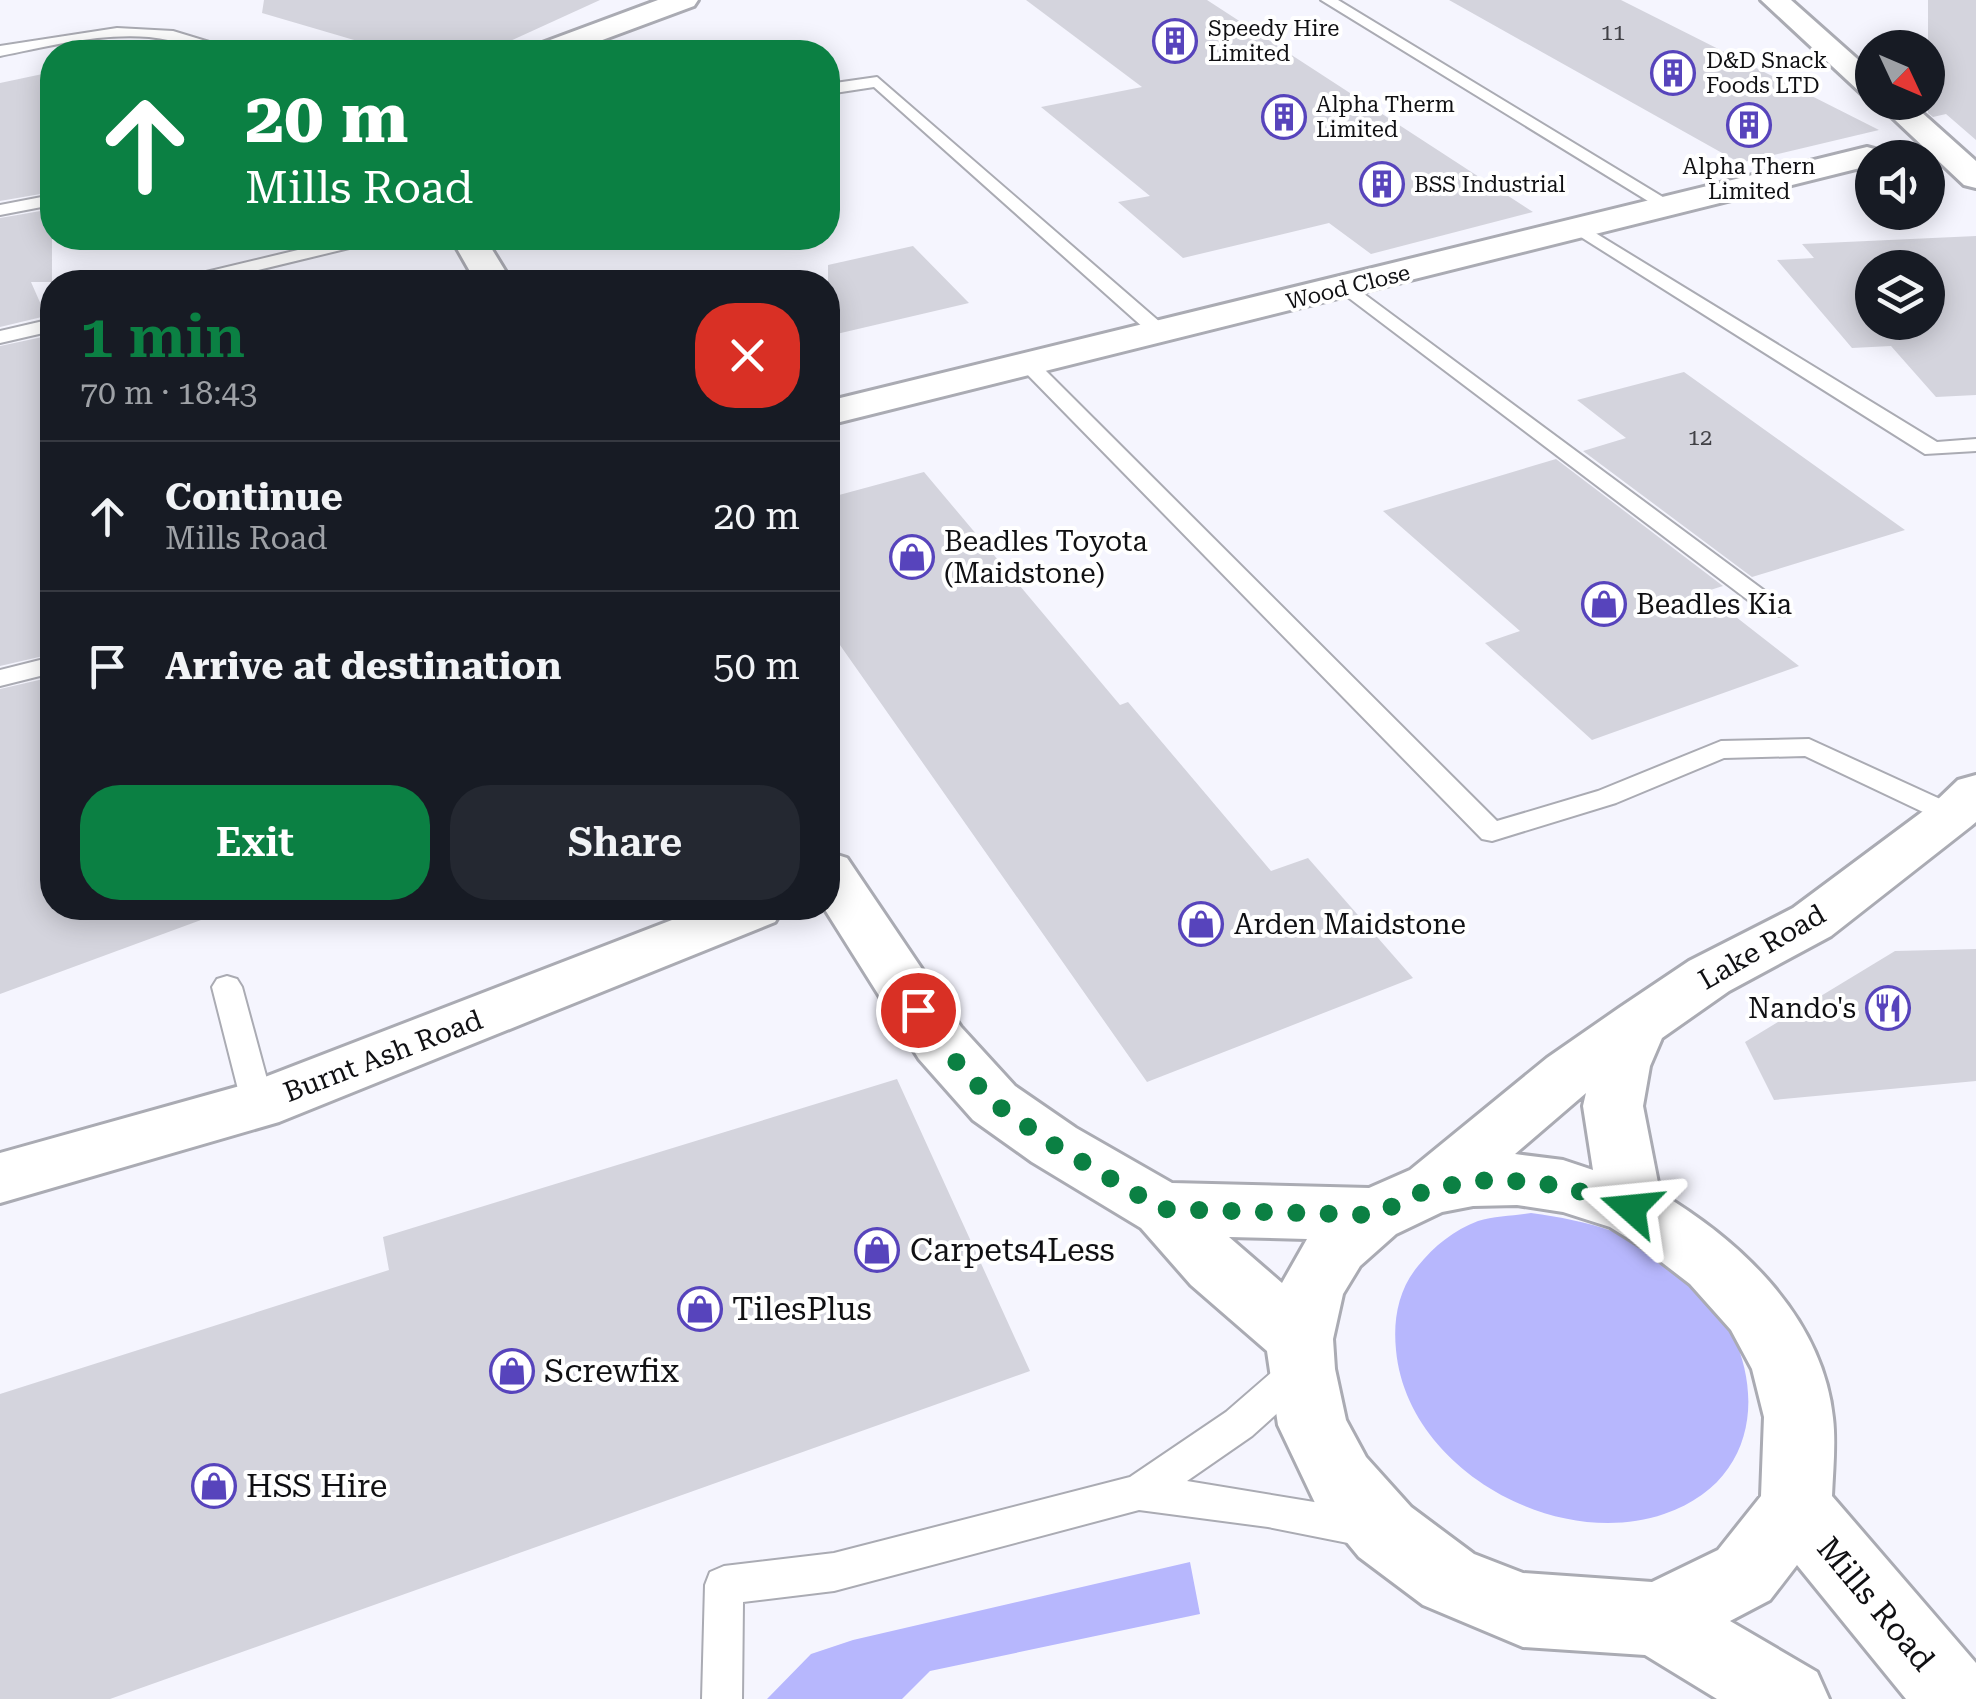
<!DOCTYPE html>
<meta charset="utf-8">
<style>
:root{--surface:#171b24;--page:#242831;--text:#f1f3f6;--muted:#9ea1a6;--line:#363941;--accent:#0b8043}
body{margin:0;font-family:"Roboto Serif",serif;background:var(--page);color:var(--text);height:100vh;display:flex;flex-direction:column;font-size:38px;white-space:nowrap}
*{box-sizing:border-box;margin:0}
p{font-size:32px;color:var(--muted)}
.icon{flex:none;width:55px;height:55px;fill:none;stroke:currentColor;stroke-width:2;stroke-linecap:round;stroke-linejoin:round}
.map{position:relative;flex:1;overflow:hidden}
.panel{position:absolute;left:40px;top:270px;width:800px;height:650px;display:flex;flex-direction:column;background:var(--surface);border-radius:40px;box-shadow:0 5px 25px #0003}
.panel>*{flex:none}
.hud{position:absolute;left:40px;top:40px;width:800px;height:210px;border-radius:40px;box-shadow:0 5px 25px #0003;background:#0b8043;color:#fff;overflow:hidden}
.needle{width:65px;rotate:134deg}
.tools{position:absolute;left:1855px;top:30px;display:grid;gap:20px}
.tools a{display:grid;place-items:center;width:90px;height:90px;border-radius:50%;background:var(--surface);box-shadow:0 5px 25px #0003;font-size:50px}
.pin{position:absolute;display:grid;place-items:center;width:85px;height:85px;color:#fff;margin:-42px;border:5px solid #fff;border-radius:50%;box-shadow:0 2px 10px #0007}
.me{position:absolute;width:110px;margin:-55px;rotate:288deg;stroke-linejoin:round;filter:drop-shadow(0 0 8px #0008)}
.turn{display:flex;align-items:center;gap:35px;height:210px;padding:0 40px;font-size:45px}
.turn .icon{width:130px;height:130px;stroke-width:2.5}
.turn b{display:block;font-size:70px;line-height:85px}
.round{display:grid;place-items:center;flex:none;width:105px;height:105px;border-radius:40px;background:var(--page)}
.headline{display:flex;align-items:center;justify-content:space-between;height:170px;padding:0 40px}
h1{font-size:60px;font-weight:600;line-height:75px;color:var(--accent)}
.cta{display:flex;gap:20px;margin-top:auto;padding:20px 40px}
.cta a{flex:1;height:115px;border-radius:40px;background:var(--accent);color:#fff;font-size:40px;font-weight:600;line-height:115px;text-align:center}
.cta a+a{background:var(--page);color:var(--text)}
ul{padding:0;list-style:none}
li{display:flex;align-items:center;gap:30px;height:150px;padding:0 40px;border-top:2px solid var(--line)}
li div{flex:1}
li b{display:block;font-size:38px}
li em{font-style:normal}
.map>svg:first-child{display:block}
</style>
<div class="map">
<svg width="1976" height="1699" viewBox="0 0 1976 1699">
<rect width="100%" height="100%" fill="#f5f5fe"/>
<!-- forest -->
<path fill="#b7b7fd" d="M1531,1213C1590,1221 1644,1235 1690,1276C1767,1347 1777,1476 1664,1514C1556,1551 1407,1469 1396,1350C1393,1320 1398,1290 1418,1266C1434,1246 1454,1230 1478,1221C1494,1216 1514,1216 1531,1213Z
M1190,1562L1200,1614L930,1671L902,1699H767L811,1654L853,1640Z"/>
<!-- building -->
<path fill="#d4d4dd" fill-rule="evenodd" d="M264,0H600L486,52H395L262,13Z
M1026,0H1207L1533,212L1371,254L1329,223L1183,258L1118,202L1150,196L1041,107L1142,87Z
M1449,0H1621L1879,130L1740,163Z
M1928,0H1976V140L1946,114L1933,117L1928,113Z
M52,72V192L0,201V83Z
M52,209V282H31L46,316L0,327V218Z
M1976,236V395L1936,397L1891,346L1852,348L1777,260L1814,258L1802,244ZM1872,268H1928V322H1872Z
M913,246L969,303L828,336V265Z
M52,335V654L0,666V346Z
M1684,372L1828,475L1905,530L1752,577L1583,451L1626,438L1577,400Z
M1556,459L1723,586L1704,592L1799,666L1592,740L1485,643L1520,631L1383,511Z
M924,472L1120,705L1128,702L1271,871L1308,858L1413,978L1147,1082L828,628V498Z
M52,677V908H219L220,913L0,994V689Z
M1976,949V1081L1774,1100L1745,1042L1895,951Z
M897,1079L1030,1371L110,1699H0V1394L389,1270L383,1237Z"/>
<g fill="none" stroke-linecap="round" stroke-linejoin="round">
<!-- lane casing -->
<g stroke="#aaabb3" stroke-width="4">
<path id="lane" d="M1321,0H1338L1676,205L1667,210L1661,209Z
M117,28L173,31L242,52C211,54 180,40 149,37C99,33 49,46 0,56V46Z
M877,77L1168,329V337H1154L874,87L828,94V84Z
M52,195V205L0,215V205Z
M1579,223L1937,442L1976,439V451L1925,454L1573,232L1570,228Z
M348,238H377L374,242L209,282H179L181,278Z
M1348,282L1785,606L1789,611L1785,616H1769L1341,292L1339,288Z
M52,319V331L0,343V331Z
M1029,359L1036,361L1497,821L1598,791L1721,741L1809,739L1962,809L1965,815L1962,821H1942L1805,756L1724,758L1616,803L1492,841L1482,839L1022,369L1019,365Z
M52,657V673L0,686V670Z
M227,976L237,979L242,987L274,1105L269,1114L258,1117L247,1114L242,1105L212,987L217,979Z
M1300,1354L1313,1359L1318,1370L1313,1381L1252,1436L1187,1481L1363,1510L1376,1515L1382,1528L1376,1541L1363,1546L1268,1527L1139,1510L834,1591L743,1602L742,1699H702L705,1585L710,1572L724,1566L834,1553L1130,1477L1226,1412L1287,1359Z"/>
</g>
<!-- street casing -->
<g stroke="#aaabb3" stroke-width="6">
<path id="street" d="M658,0H698L694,6L570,52H529L534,46Z
M1761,0H1791L1872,72V96L1861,93Z
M1876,102H1910L1976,161V188L1964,185Z
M1867,147L1878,150L1883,157L1872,158V165L828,425V401Z
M451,238H485L512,282H476Z
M1976,775V822L1970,827L1831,936L1729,991L1662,1038L1650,1066L1643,1106L1660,1193C1741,1241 1823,1318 1833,1418C1836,1443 1833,1471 1832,1496L1976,1663V1699H1906L1797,1565L1770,1600L1730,1621L1817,1672L1829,1699H1717L1645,1655L1523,1647L1423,1605L1359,1557L1316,1505L1278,1425L1267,1351L1191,1285L1141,1228L1032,1162L973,1120L919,1059L824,908H828V852L847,858L961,1027L1015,1086L1076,1128L1172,1183L1369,1188L1410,1170L1547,1058L1619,1008L1689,961L1793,908L1934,803L1958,780ZM1586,1093L1583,1106L1593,1170L1563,1160L1515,1154ZM1517,1205L1563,1212L1610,1227L1642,1247L1690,1284L1731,1330L1752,1369L1764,1417L1761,1496L1718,1550L1652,1582L1523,1573L1474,1554L1411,1507L1366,1457L1346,1420L1335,1369L1333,1339L1343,1294L1360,1266L1396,1234L1442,1212L1473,1206ZM1229,1237L1307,1239L1282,1283Z
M703,908H783L775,922L279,1122L0,1203V1153L247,1084Z"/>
</g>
<!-- lane -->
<use href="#lane" fill="#fff" fill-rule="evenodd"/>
<!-- street -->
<use href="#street" fill="#fff" fill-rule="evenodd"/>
</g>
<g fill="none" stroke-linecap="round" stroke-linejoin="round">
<!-- route -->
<path stroke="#0b8043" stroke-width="18" stroke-dasharray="0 32.4" d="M918,1010L940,1044L994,1103L1054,1145L1162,1209L1374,1215L1431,1188L1495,1179L1563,1186L1631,1208"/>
</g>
<!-- icons -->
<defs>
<g id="building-ring" transform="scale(2.25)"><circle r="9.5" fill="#fff" stroke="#5744bc" stroke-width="1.5"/><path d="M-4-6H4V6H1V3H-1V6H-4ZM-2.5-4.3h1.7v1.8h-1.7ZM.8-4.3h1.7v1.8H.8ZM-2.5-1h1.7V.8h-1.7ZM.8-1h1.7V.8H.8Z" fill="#5744bc"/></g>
<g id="shop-ring" transform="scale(2.25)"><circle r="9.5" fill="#fff" stroke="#5744bc" stroke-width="1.5"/><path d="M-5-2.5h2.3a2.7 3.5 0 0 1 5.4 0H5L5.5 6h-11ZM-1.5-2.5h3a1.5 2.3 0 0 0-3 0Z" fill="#5744bc"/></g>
<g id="restaurant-ring" transform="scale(2.25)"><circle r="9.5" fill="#fff" stroke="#5744bc" stroke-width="1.5"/><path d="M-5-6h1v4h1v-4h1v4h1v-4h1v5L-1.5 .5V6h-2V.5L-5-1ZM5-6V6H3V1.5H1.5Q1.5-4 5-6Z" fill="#5744bc"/></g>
</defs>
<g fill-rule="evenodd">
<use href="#building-ring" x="1175" y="41"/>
<use href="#building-ring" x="1673" y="73"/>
<use href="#building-ring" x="1284" y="117"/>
<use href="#building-ring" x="1749" y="125"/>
<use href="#building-ring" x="1382" y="184"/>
<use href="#shop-ring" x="912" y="557"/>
<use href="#shop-ring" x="1604" y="604"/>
<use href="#shop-ring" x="1201" y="924"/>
<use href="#restaurant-ring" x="1888" y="1008"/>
<use href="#shop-ring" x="877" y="1250"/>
<use href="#shop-ring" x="700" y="1309"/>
<use href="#shop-ring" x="512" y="1371"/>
<use href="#shop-ring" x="214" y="1486"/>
</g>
<g text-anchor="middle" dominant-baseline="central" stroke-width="8" stroke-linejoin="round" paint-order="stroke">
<!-- far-poi labels -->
<g font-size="22" fill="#101013" stroke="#fff" text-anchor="start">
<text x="1208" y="28">Speedy Hire<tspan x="1208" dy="25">Limited</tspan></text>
<text x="1706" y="60">D&amp;D Snack<tspan x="1706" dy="25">Foods LTD</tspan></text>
<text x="1316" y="104">Alpha Therm<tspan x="1316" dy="25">Limited</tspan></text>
<text x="1749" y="166" text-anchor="middle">Alpha Thern<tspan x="1749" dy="25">Limited</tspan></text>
<text x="1414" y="184">BSS Industrial</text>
</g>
<!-- number labels -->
<g font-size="22" fill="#414146">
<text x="1613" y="32">11</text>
<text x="1700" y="437">12</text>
</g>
<!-- far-street labels -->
<g font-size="22" fill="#101013" stroke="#fff">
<text transform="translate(1348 287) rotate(-14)">Wood Close</text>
</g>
<!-- poi labels -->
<g font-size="28" fill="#101013" stroke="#fff" text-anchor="start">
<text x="944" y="541">Beadles Toyota<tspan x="944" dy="32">(Maidstone)</tspan></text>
<text x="1636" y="604">Beadles Kia</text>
<text x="1234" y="924">Arden Maidstone</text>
<text x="1856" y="1008" text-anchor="end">Nando's</text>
</g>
<!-- street labels -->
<g font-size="28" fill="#101013" stroke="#fff">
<text transform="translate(1762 947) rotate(-30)">Lake Road</text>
<text transform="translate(383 1056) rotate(-21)">Burnt Ash Road</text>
</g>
<!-- near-poi labels -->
<g font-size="32" fill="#101013" stroke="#fff" text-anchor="start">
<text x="910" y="1250">Carpets4Less</text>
<text x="732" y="1309">TilesPlus</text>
<text x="544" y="1371">Screwfix</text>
<text x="246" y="1486">HSS Hire</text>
</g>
<!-- near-street labels -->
<g font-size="32" fill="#101013" stroke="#fff">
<text transform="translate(1876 1604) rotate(50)">Mills Road</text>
</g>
</g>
</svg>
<div class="tools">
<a><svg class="needle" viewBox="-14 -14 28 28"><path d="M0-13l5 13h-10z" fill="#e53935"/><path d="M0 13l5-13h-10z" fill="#9ea1a6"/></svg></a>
<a><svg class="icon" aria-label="sound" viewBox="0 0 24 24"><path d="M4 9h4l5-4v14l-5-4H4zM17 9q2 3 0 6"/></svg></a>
<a><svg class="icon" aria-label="layers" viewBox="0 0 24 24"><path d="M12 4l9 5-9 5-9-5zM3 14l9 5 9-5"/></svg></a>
</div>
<div class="pin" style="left:918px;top:1010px;background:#d93025"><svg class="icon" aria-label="arrive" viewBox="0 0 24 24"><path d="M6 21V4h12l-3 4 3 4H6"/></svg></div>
<svg class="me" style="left:1631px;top:1208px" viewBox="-20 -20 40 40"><path d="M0-17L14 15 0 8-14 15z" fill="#0b8043" stroke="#fff" stroke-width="4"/></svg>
<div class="hud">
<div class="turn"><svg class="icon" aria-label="ahead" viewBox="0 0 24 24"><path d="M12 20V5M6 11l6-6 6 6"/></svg><div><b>20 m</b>Mills Road</div></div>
</div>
<section class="panel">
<div class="headline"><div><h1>1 min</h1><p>70 m · 18:43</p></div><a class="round" style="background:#d93025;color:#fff"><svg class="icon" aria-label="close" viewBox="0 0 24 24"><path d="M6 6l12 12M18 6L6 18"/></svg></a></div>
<ul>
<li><svg class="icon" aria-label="ahead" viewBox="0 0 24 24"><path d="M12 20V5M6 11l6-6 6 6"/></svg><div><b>Continue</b><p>Mills Road</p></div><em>20 m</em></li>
<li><svg class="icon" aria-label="arrive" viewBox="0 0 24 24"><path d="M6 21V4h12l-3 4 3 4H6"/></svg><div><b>Arrive at destination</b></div><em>50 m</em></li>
</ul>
<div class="cta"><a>Exit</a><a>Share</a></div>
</section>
</div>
